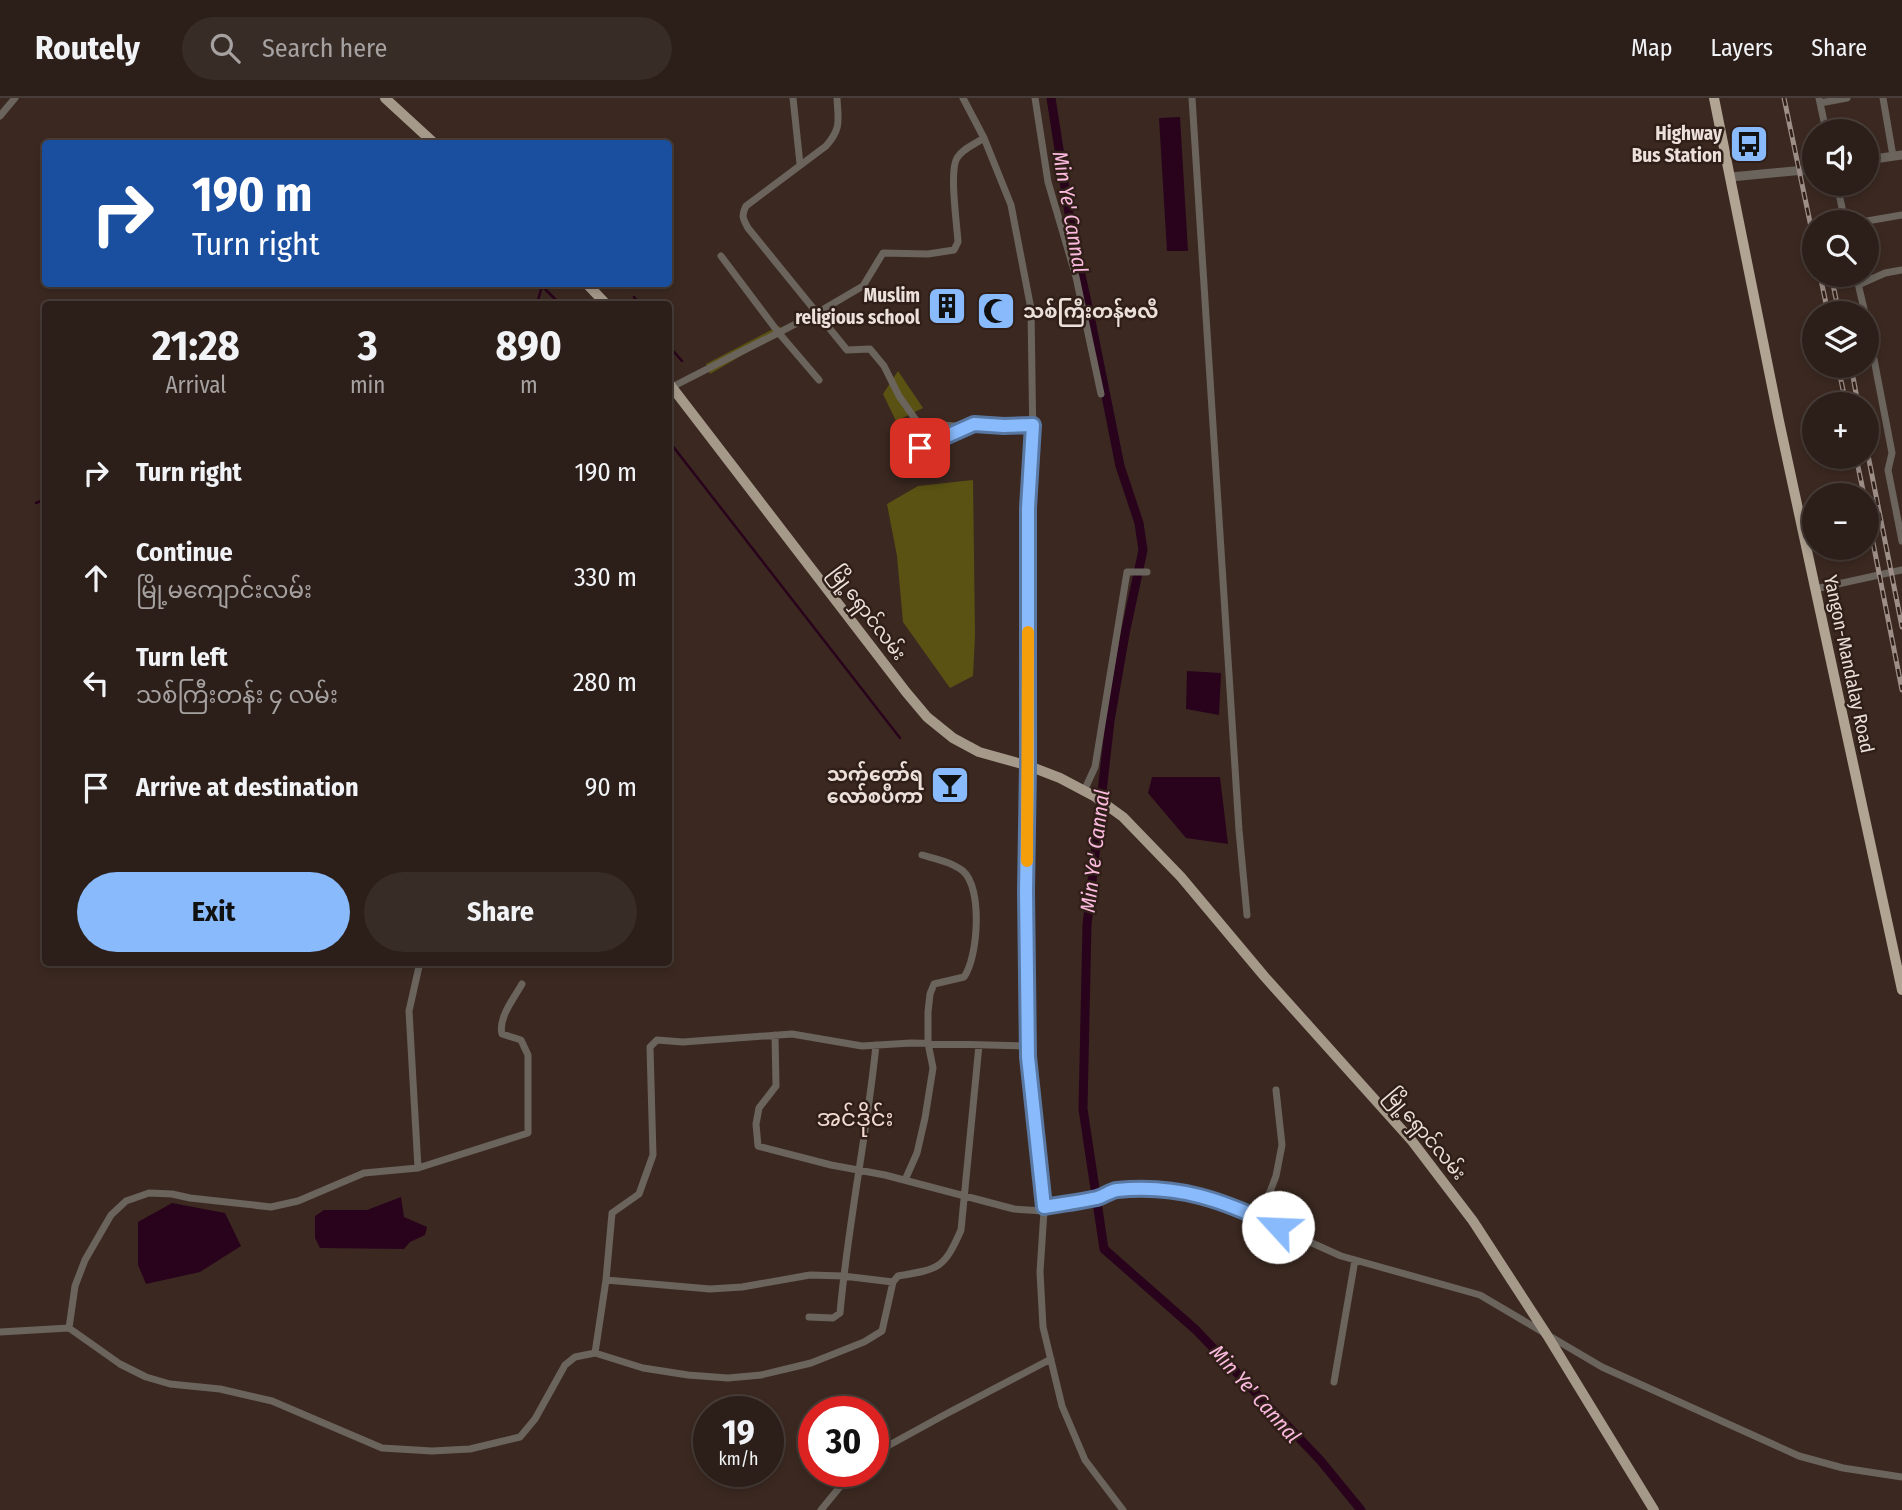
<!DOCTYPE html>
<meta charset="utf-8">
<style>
:root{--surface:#2c1f19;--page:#382c26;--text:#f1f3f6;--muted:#a6a2a2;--line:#483d38;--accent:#89bafc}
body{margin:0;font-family:"Fira Sans Condensed","Noto Sans Myanmar",sans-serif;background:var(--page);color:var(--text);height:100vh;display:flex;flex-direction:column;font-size:26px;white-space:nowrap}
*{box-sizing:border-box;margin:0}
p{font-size:23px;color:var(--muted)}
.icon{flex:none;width:38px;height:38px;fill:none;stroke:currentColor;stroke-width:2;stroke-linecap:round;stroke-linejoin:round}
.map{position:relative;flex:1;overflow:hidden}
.panel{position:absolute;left:42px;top:203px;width:630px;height:665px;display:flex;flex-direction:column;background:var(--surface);border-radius:7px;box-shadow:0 4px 10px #0003,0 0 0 2px var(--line)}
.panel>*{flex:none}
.banner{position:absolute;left:42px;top:42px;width:630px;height:147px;border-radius:7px;box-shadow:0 4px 10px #0003,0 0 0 2px var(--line);background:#1a4fa0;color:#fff;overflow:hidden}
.controls{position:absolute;left:1802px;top:21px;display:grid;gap:14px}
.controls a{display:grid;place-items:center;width:77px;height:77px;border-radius:50%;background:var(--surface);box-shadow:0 4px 10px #0003,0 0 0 2px var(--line);font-size:35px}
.speed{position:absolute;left:693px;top:1298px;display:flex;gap:14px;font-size:35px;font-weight:700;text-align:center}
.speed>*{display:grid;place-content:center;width:91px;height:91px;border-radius:50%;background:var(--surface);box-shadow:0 4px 10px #0003,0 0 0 2px var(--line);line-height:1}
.speed small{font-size:18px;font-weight:400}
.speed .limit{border:10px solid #d22;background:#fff;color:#111}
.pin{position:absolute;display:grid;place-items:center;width:60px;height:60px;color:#fff;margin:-30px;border-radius:14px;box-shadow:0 4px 10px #0006}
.me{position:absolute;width:77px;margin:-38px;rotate:295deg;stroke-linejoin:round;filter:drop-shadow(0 0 5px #0008)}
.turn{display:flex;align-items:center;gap:24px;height:147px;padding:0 35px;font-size:32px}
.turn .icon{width:91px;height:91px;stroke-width:2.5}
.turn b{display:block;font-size:49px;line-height:60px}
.eta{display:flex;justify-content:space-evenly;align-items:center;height:119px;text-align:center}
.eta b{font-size:42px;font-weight:700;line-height:49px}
.action{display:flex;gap:14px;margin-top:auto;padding:14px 35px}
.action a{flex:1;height:80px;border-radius:42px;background:var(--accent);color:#111;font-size:28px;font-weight:700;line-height:80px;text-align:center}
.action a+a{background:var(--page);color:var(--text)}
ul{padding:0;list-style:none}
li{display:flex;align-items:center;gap:21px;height:105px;padding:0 35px}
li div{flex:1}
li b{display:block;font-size:26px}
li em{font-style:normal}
header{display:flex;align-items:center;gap:42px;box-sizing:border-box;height:98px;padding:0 35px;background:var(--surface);border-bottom:2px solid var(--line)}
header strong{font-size:33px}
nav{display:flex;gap:38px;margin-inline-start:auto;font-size:24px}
.search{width:490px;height:63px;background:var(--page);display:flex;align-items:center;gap:18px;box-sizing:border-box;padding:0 24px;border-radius:38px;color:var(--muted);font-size:26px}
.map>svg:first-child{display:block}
</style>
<header>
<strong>Routely</strong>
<div class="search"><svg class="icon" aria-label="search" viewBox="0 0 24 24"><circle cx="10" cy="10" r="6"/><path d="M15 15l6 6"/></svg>Search here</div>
<nav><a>Map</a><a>Layers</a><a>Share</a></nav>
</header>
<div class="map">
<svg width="1902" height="1412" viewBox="0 0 1902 1412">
<rect width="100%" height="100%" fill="#3b2921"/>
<!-- green -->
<path fill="#5a5213" d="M779,228L786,235L751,252L710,276L706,266Z
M898,273L923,310L896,323L883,296Z
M973,382L975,537L973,578L950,590L903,524L897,458L887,406L918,388Z"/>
<!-- water -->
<path fill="#29031c" d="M1180,19L1188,153H1167L1159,20Z
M1187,573L1221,575L1219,617L1186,611Z
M1152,679H1220L1228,746L1186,740L1148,695Z
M401,1099L404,1119L427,1129L425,1137L410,1144L404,1151L320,1150L315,1140V1118L324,1112H367Z
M172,1105L225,1115L241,1148L200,1174L146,1186L138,1167V1124Z"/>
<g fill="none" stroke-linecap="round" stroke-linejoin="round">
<!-- stream -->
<path stroke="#29031c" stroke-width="2.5" d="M621,186L626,190
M634,199L639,206
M537,206L542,188L560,206
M668,247L682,263
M668,342L900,640
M36,405L46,401"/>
<!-- canal -->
<path stroke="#29031c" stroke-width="9" d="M1051,0L1073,141L1089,213L1120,368L1139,425L1143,452L1125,536L1110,623L1087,827L1083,1011L1104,1151L1196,1232L1320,1362L1361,1412"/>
<!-- minor -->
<path stroke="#6a645d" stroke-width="7" d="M793,0L800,66
M837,0C838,22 842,30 826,48L746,108C741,118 743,121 748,130L847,252L870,251L884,268L899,298L918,325L955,328L974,326
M963,0L984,40L1011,107L1031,211L1033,348L1028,410L1029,668L1026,793L1028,959L1044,1113L1040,1174L1043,1229L1062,1308L1085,1362L1123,1412
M1035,0L1048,84L1076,179L1101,296
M1192,0L1239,732L1247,817
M1819,0L1826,33
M1883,0L1893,58
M1820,5L1847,0
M0,18L15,0
M1837,86L1845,124
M1861,124L1902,117
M721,158L778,234L819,282
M1856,177L1865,215
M1858,187L1885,175L1902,172
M1867,225L1892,355L1888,372L1902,443
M672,289L817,215L863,188L883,155L928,156L954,152L958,144C957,126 949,73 957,60C962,51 975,46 984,40
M920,350L974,326L1004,328L1033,327
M1815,491L1902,472
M1084,693L1095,669L1127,474H1147
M775,937L776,988L759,1010L756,1026L758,1048L831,1067L885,1077L1014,1111L1044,1113
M418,1070L409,913L420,864
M905,1082L917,1055L925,1020L933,970L928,945V914L930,896L934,886L964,879C978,860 983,790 963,773C952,764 936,761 922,757
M1044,1109L1102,1099L1113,1092L1161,1090L1189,1094L1223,1105L1341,1158L1480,1197L1602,1269L1799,1358L1843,1370L1902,1379
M1260,1120L1276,1078L1282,1047L1276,992
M606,1182L710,1191L742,1189L810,1177L843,1178L893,1184
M809,1219L833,1220L840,1215C848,1125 867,1037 876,947
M69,1230L75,1188L85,1162L111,1117L126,1103L149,1095L172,1096L190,1100L271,1109L298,1103L364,1075L418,1070L528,1035V957L521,942L502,936C498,920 514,900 522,886
M0,1234L69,1230L120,1266L146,1279L170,1286L220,1291L272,1303L382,1350L432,1353L470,1351L520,1339L535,1321L565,1267L575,1259L595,1255L643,1270L688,1277L728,1280L761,1277L811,1265L864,1244L882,1233L893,1184L898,1178C939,1171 944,1171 961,1132L979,947
M595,1255L606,1182L612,1115L639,1096L653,1057L650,949L657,942L683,944L792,936L862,948L911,945L1028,948
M1334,1284L1355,1162
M873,1356L946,1316L1051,1261
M821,1412L852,1374"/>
<!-- tertiary -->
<path stroke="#6a645d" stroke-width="9" d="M1867,62L1902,57
M1731,79L1815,71"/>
<!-- primary -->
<path stroke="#a5998a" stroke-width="10" d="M385,0L435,46
M587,186L606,206
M668,284L906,594L927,619L953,640L979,654L1029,668L1060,680L1094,698L1123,719L1181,779L1264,878L1412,1043L1473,1123L1547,1237L1654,1412"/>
<!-- trunk -->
<path stroke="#b1a493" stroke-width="10" d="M1714,0L1779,323L1902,892"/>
<!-- rail casing -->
<g stroke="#9d8e88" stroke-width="5">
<path id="rail" d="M1784,0L1815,148
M1820,177L1828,215
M1831,177L1839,215
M1838,268L1846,306
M1851,268L1858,306
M1867,352L1902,529
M1856,359L1864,397
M1867,414L1902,592"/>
</g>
<!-- rail -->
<use href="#rail" stroke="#301f18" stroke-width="2.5" stroke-dasharray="8" stroke-linecap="butt"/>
</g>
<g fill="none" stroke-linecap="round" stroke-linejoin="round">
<!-- route casing -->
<g stroke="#5979a4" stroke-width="18">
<path id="route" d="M920,350L974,326L1004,328L1033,327L1028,410V668L1026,793L1028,959L1044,1109C1061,1106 1079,1104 1097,1100C1104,1098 1110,1093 1117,1092C1178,1086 1223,1102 1278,1129"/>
</g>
<!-- route -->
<use href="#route" stroke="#89bafc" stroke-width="12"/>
<!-- slow -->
<path stroke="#f59e0b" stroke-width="12" d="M1027,763L1028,534"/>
</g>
<!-- icons -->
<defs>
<g id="bus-square" transform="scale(2.0125)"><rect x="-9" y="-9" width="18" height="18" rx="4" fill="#89bafc" stroke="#301f18"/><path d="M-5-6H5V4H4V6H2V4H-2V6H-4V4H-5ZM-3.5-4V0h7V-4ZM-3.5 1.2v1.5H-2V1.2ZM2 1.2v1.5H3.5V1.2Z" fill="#111"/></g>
<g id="building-square" transform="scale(2.0125)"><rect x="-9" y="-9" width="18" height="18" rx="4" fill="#89bafc" stroke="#301f18"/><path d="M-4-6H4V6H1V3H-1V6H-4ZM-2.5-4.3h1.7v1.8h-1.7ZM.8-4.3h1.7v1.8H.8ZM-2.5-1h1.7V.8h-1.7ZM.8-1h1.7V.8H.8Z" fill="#111"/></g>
<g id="mosque-square" transform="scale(2.0125)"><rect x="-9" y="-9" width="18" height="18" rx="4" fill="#89bafc" stroke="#301f18"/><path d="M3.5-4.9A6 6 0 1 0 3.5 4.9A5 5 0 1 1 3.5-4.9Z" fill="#111"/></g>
<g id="bar-square" transform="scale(2.0125)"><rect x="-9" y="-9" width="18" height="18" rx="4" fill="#89bafc" stroke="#301f18"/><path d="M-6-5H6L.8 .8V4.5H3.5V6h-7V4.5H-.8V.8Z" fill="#111"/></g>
</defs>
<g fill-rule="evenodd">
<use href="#bus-square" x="1749" y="46"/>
<use href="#building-square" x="947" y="208"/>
<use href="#mosque-square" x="996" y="213"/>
<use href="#bar-square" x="950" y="687"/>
</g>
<g text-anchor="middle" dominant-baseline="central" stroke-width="5" stroke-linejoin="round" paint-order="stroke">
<!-- poi labels -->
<g font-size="19" font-weight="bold" fill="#ece0db" stroke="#301f18" text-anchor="end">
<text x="1722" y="35">Highway<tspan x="1722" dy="22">Bus Station</tspan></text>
<text x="920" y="197">Muslim<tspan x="920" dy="22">religious school</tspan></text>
<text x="1023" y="213" text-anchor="start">သစ်ကြီးတန်ဗလီ</text>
<text x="923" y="676">သက်တော်ရ<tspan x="923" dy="22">လော်စပီကာ</tspan></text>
</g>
<!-- street labels -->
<g font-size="19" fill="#ece0db" stroke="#301f18">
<text transform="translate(868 515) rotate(53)">မြို့ရှောင်လမ်း</text>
<text transform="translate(1849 566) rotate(78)">Yangon-Mandalay Road</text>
<text transform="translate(1426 1036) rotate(50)">မြို့ရှောင်လမ်း</text>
</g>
<!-- water labels -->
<g font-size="21" font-style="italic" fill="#fcbadf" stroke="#301f18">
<text transform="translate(1070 114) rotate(80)">Min Ye' Cannal</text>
<text transform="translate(1095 753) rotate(-83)">Min Ye' Cannal</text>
<text transform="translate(1255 1296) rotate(48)">Min Ye' Cannal</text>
</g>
<!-- quarter labels -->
<g font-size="23" fill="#f3dbd1" stroke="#301f18">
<text x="855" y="1020">အင်ဒိုင်း</text>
</g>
</g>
</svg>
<div class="controls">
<a><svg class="icon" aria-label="sound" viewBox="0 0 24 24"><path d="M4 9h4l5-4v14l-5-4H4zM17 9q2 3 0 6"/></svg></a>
<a><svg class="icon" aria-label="search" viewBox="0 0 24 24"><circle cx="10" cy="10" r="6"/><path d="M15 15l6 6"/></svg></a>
<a><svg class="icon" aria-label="layers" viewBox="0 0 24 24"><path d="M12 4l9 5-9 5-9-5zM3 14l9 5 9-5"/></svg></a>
<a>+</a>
<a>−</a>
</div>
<div class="speed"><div>19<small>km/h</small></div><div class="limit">30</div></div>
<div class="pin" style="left:920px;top:350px;background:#d93025"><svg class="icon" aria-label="arrive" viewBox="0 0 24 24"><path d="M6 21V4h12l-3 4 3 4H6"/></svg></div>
<svg class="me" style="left:1278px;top:1129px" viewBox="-20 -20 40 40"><circle r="19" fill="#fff"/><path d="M0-13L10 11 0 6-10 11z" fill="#89bafc"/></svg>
<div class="banner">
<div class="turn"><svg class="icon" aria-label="right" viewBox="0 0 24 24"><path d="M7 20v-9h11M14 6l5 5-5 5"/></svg><div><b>190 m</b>Turn right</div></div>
</div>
<section class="panel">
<div class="eta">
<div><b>21:28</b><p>Arrival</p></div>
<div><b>3</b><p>min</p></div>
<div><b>890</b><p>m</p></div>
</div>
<ul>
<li><svg class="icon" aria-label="right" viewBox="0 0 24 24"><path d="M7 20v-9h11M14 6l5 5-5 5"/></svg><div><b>Turn right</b></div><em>190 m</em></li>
<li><svg class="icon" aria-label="ahead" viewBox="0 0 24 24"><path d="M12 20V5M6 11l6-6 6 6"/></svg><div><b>Continue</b><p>မြို့မကျောင်းလမ်း</p></div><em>330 m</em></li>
<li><svg class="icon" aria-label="left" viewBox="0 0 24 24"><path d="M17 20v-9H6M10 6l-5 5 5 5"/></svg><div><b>Turn left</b><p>သစ်ကြီးတန်း ၄ လမ်း</p></div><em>280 m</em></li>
<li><svg class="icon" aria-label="arrive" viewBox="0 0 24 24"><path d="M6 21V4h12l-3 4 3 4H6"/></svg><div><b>Arrive at destination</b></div><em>90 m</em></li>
</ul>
<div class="action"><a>Exit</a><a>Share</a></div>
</section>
</div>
